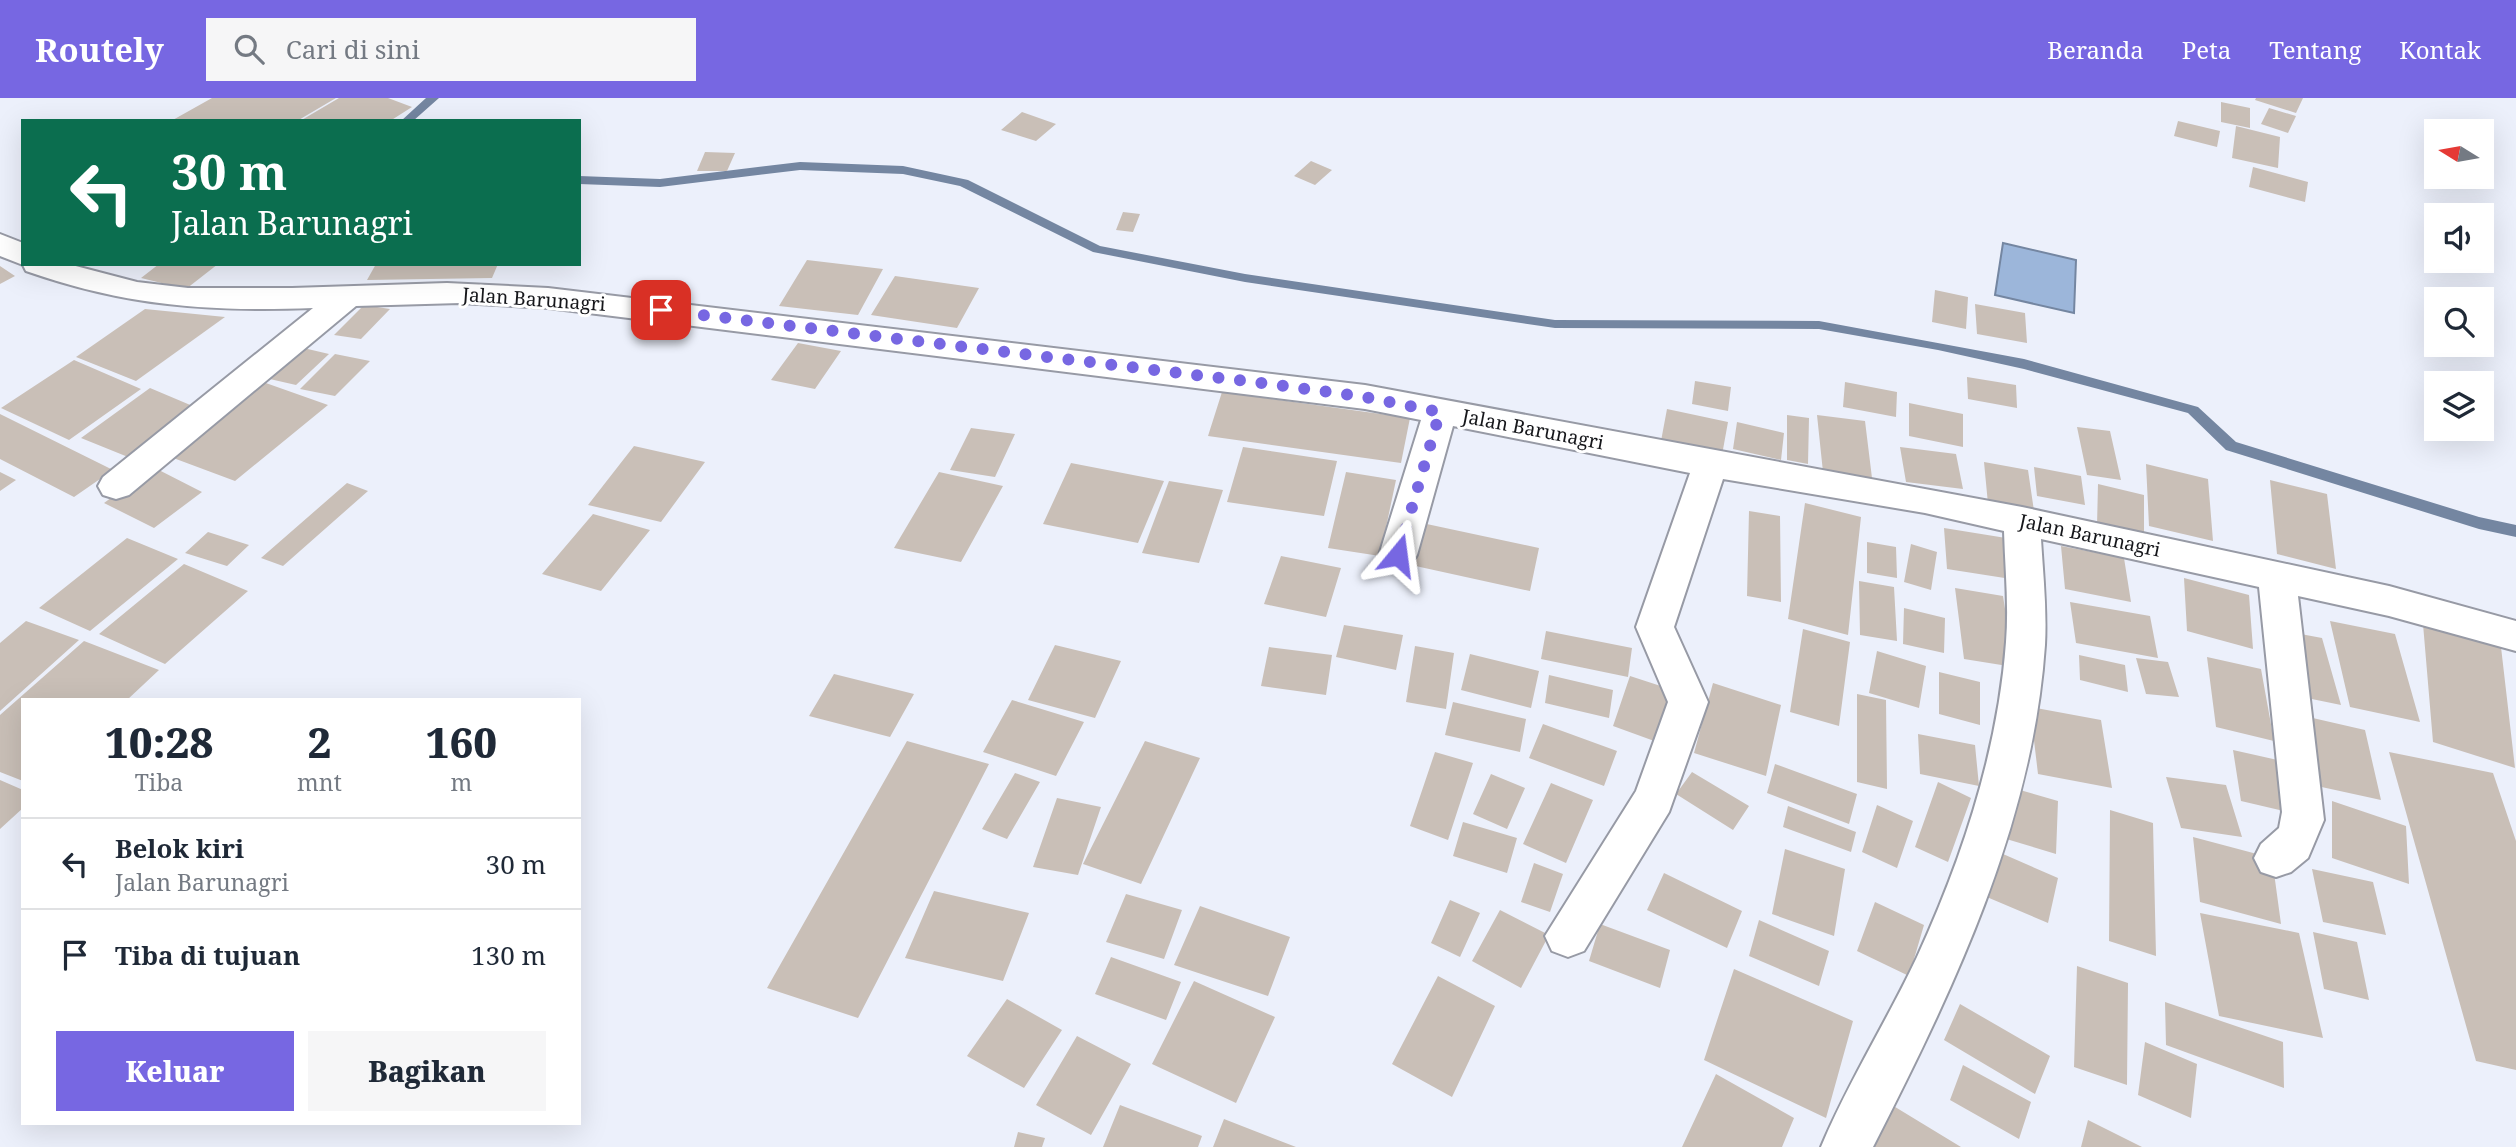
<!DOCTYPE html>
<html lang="id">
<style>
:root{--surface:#fff;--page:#f6f6f7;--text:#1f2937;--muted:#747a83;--line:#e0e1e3;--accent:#7767e2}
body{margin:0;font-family:"Noto Serif",serif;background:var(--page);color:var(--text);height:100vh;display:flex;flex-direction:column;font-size:26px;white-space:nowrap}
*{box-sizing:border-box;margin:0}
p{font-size:23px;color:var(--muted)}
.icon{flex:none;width:38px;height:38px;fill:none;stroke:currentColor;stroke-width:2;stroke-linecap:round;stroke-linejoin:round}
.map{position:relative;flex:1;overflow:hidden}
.panel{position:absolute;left:21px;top:600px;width:560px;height:427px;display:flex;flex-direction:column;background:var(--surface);border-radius:0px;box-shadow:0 7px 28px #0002}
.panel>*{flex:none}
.hud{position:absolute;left:21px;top:21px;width:560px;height:147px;border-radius:0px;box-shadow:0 7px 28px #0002;background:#0b6e4f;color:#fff;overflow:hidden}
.needle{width:46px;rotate:281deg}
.buttons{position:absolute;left:2424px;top:21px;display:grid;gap:14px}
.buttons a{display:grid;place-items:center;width:70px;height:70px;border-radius:0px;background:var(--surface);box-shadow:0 7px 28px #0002;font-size:35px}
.pin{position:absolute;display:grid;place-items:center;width:60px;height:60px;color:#fff;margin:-30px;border-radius:14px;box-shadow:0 4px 10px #0006}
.me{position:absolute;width:77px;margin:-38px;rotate:16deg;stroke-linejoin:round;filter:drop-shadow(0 0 5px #0008)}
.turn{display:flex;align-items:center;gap:24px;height:147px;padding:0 35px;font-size:32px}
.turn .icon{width:91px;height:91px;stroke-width:2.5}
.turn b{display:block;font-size:49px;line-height:60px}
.eta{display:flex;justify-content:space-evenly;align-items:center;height:119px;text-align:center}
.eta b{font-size:42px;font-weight:800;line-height:49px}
.action{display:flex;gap:14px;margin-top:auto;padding:14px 35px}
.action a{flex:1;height:80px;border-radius:0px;background:var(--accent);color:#fff;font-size:28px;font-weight:800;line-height:80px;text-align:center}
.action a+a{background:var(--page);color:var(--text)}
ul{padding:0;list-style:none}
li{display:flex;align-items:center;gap:21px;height:91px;padding:0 35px;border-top:2px solid var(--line)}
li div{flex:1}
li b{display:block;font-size:26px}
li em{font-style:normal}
header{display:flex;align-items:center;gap:42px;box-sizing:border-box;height:98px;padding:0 35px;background:var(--accent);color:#fff}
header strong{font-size:33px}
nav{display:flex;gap:38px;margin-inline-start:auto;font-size:24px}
.search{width:490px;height:63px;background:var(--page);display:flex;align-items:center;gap:18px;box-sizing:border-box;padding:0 24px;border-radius:0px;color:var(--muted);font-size:26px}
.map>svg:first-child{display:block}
</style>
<header>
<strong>Routely</strong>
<div class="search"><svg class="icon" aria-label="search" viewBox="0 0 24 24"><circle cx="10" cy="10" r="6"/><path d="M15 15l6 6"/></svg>Cari di sini</div>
<nav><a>Beranda</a><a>Peta</a><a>Tentang</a><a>Kontak</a></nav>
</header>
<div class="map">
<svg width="2516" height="1049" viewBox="0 0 2516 1049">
<rect width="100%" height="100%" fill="#ecf0fb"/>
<!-- water -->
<path fill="#9cb6da" stroke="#7486a1" stroke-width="2" d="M2003,145L2076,162L2074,215L1995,197Z"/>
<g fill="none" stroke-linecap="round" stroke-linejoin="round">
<!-- stream -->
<path fill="#7486a1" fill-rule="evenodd" d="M426,0H439L413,23H401Z
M800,64L903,68L968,82L1100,148L1245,176L1555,222L1819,223L2024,261L2198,309L2236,344L2479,419L2516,427V439L2479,431L2226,352L2188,315L2024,271L1938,252L1819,231L1555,230L1245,184L1093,154L960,88L903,76L800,72L660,89L579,86V78L660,81Z"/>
</g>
<!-- building -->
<path fill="#c9bfb7" d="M212,0H336L297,23H171Z
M339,0H388L412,9L390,23H300Z
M2256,0H2303L2296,15L2255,2Z
M2221,4L2250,10V30L2221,24Z
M2269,10L2296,18L2288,35L2261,26Z
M1022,14L1056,26L1036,43L1001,32Z
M2178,23L2220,33L2217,49L2174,38Z
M2236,28L2280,39L2278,70L2232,60Z
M705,54L735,55L727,73H697Z
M1311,63L1332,72L1315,87L1294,78Z
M2253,69L2308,84L2305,104L2249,89Z
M1123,114L1140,116L1133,134L1116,132Z
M807,162L883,171L858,217L779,208Z
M159,166H218L186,191L141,180Z
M376,166H498L492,180L367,182Z
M0,168L15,178L0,186Z
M895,178L979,190L957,230L871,217Z
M1935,192L1968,199L1966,231L1932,224Z
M1975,206L2025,215L2027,245L1977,236Z
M364,207L390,211L361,241L334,237Z
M145,211L225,219L136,283L76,259Z
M798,245L841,253L815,291L771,282Z
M295,248L329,256L296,287L261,279Z
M335,256L370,263L335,298L300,291Z
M74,262L141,291L69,342L1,310Z
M1967,279L2016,287L2017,310L1968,301Z
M1695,283L1731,289L1728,313L1692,306Z
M263,284L328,307L235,383L168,358Z
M1845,284L1897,294L1896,319L1843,309Z
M150,290L195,309L128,359L81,340Z
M1222,294L1410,320L1401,365L1208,338Z
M1909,305L1963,316V349L1909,338Z
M1667,311L1728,324L1722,357L1661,343Z
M0,316L113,372L74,399L0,361Z
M1787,317L1809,320L1808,366L1787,362Z
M1817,317L1865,323L1872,380L1823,374Z
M1737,324L1784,335L1781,362L1733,351Z
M2077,329L2110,333L2121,382L2087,377Z
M971,330L1015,336L995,379L950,372Z
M634,348L705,364L661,424L588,407Z
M1243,349L1337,363L1324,418L1227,404Z
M1900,349L1956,356L1963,391L1906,384Z
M1984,364L2028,372L2034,413L1988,406Z
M1071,365L1164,383L1138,445L1043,426Z
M2146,366L2208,381L2213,443L2149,428Z
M153,369L202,394L154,430L104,405Z
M2034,369L2081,378L2085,407L2037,398Z
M0,374L16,382L0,393Z
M939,374L1003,388L961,464L894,450Z
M1346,374L1396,382L1380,458L1328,450Z
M2270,382L2327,396L2336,471L2277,456Z
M1169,383L1223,392L1199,465L1142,455Z
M347,385L368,393L283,468L261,460Z
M2098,386L2144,397V440L2097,428Z
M1805,405L1861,419L1848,537L1788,521Z
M1749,413L1780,418L1781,504L1747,498Z
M593,416L650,432L601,493L542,476Z
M1422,425L1539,450L1530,493L1411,467Z
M1944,430L2006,440L2011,481L1947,471Z
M208,434L249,447L227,468L185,455Z
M127,440L178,461L90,533L39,510Z
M1867,444L1896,449L1897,480L1867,475Z
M1911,446L1937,454L1931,492L1904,484Z
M2061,448L2124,460L2131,504L2065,491Z
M1281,458L1341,470L1326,519L1264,506Z
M184,466L248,493L165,566L99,536Z
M2184,480L2249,497L2253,551L2187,533Z
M1859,483L1894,489L1897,543L1860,537Z
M1955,490L2003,498L2014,569L1964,561Z
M2070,504L2150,518L2158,560L2076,545Z
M1904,510L1945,520L1944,555L1903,546Z
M26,523L79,542L0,613V545Z
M2330,523L2395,536L2420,624L2350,609Z
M2423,526L2501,549L2515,670L2433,644Z
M1344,527L1403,537L1396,572L1336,559Z
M1803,531L1850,544L1839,628L1790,614Z
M1546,533L1632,550L1628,579L1541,561Z
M2290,534L2322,540L2341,607L2307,600Z
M84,543L159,572L127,602H23V683L0,674V617Z
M1055,547L1121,563L1095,620L1028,602Z
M1415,548L1454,555L1446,611L1406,604Z
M1269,549L1332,557L1326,597L1261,588Z
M1877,553L1926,568L1919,610L1869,595Z
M1470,556L1539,573L1531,610L1461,592Z
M2079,557L2125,567L2128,594L2080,582Z
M2207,559L2261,571L2274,643L2216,629Z
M2136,560L2168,564L2179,599L2146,596Z
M1939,574L1980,584V627L1939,616Z
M834,576L914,596L890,639L809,618Z
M1549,577L1613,592L1609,620L1545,605Z
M1630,578L1673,592L1657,644L1613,628Z
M1713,585L1781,607L1766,678L1694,655Z
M1857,596L1886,602L1887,691L1857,684Z
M1012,602L1084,624L1056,678L983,654Z
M1453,604L1526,621L1520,654L1445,637Z
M2030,609L2101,622L2112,690L2038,676Z
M2304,618L2365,632L2381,702L2317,688Z
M1543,626L1617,653L1604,688L1529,660Z
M1918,636L1975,647L1979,688L1920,676Z
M907,643L989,666L858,920L767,890Z
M1145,643L1200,660L1141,786L1083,766Z
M2233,652L2282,663L2292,715L2241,703Z
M1435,654L1473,665L1448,742L1410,728Z
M2389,654L2493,675L2516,743V972L2476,963Z
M1775,666L1857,696L1849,726L1767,695Z
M1692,674L1749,708L1733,732L1676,696Z
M1015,675L1040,684L1007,741L982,731Z
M1491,676L1525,690L1507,731L1473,716Z
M2166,679L2226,687L2242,739L2181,730Z
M0,682L23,692V710L0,731Z
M1938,684L1971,700L1948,764L1915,749Z
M1551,685L1593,702L1566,765L1523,746Z
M2006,688L2058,703L2056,756L2003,740Z
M1057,700L1101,709L1078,777L1033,769Z
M2332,703L2406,728L2409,786L2332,760Z
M1877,707L1913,723L1897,770L1862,754Z
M1788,708L1856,734L1851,754L1783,729Z
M2110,712L2153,725L2156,858L2109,843Z
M1463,724L1517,740L1507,775L1453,758Z
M2193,739L2272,760L2281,826L2200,804Z
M1987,749L2058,780L2048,825L1975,794Z
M1785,751L1845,771L1834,838L1772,816Z
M1534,765L1563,776L1550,814L1521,804Z
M2312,771L2373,784L2386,837L2323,824Z
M1664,775L1742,813L1727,850L1647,812Z
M934,793L1029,815L1003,883L905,860Z
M1126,796L1182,812L1164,861L1106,844Z
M1450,802L1480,815L1460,859L1431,845Z
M1875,804L1924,827L1909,878L1857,853Z
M1200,808L1290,839L1268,898L1174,867Z
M1500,812L1549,837L1521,890L1472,863Z
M2200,815L2299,835L2323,940L2219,918Z
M1759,822L1829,853L1819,888L1749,858Z
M1600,826L1670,852L1660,890L1589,863Z
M2313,834L2357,844L2369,902L2324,891Z
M1111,859L1181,884L1166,922L1095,896Z
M2077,868L2128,885L2127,987L2074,969Z
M1734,871L1853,923L1826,1020L1704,962Z
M1438,878L1495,908L1452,999L1392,966Z
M1194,883L1275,919L1236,1005L1152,966Z
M1007,901L1062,932L1024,990L967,958Z
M2165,904L2283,944L2284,990L2166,947Z
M1960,906L2050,958L2035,996L1944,942Z
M1077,938L1131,966L1091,1037L1036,1007Z
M2145,944L2197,966L2191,1020L2138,997Z
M1963,967L2031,1004L2019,1041L1950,1002Z
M1716,976L1794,1020L1782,1049H1682Z
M1882,1001L1961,1049H1861Z
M1120,1007L1202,1038L1198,1049H1103Z
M1224,1021L1296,1049H1213Z
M2088,1022L2142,1049H2081Z
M1018,1034L1045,1040L1042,1049H1014Z"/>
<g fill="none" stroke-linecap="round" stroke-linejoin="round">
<!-- minor casing -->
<g stroke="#979aa5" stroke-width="4">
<path id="minor" d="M0,136L23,145V166H68L137,184L188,190H292L447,185L548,190L1365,287L2022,409L2389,488L2516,523V553L2389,518L2298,498L2324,722L2308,760L2291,774L2276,779L2261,774L2254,760L2261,746L2279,730L2282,714L2259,489L2041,441C2043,476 2047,511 2045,547C2033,726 1953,892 1873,1049H1821C1848,984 1887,923 1917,859C1962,761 1998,653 2006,544C2009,507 2005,470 2004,433L1925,415L1723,381L1674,529L1708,604L1669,714L1584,853L1568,859L1552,853L1545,838L1636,693L1668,604L1636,529L1690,375L1453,328L1417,457L1411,467L1398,471L1385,467L1379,457L1421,322L1365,311L548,210L460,205L356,208L129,397L116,401L103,397L98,388L103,379L313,210C208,214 126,208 26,173L23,167L0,158Z"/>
</g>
<!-- minor -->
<use href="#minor" fill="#fff" fill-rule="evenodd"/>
</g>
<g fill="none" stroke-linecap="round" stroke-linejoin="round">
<!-- route -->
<path stroke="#7767e2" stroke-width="12" stroke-dasharray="0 21.6" d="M661,212L1270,286L1365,299L1440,314L1398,457"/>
</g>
<g text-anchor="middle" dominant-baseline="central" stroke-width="6" stroke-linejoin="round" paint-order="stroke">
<!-- street labels -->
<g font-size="19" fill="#16171b" stroke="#fff">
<text transform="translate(534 201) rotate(4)">Jalan Barunagri</text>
<text transform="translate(1533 331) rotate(11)">Jalan Barunagri</text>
<text transform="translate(2090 437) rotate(12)">Jalan Barunagri</text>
</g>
</g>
</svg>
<div class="buttons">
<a><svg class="needle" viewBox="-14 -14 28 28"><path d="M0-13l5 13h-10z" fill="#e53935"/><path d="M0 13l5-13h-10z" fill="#747a83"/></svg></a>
<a><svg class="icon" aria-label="sound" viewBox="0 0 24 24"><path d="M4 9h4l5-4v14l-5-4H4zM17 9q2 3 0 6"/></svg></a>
<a><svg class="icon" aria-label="search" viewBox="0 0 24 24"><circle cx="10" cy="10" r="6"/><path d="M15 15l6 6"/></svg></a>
<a><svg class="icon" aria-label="layers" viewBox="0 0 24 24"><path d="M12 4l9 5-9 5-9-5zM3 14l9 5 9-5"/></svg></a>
</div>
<div class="pin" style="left:661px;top:212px;background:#d93025"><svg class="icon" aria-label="arrive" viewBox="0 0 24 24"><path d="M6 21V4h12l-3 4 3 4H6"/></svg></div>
<svg class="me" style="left:1398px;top:457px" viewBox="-20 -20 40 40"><path d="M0-17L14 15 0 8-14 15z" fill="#7767e2" stroke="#fff" stroke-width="4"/></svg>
<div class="hud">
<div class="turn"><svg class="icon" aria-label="left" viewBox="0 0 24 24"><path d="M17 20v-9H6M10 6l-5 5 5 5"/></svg><div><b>30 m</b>Jalan Barunagri</div></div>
</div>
<section class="panel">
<div class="eta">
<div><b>10:28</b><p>Tiba</p></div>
<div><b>2</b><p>mnt</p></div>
<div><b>160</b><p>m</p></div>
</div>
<ul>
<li><svg class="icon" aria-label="left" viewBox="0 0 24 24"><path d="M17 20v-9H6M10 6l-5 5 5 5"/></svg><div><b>Belok kiri</b><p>Jalan Barunagri</p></div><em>30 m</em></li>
<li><svg class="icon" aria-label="arrive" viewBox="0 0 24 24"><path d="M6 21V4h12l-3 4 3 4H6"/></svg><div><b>Tiba di tujuan</b></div><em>130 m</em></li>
</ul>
<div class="action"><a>Keluar</a><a>Bagikan</a></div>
</section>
</div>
